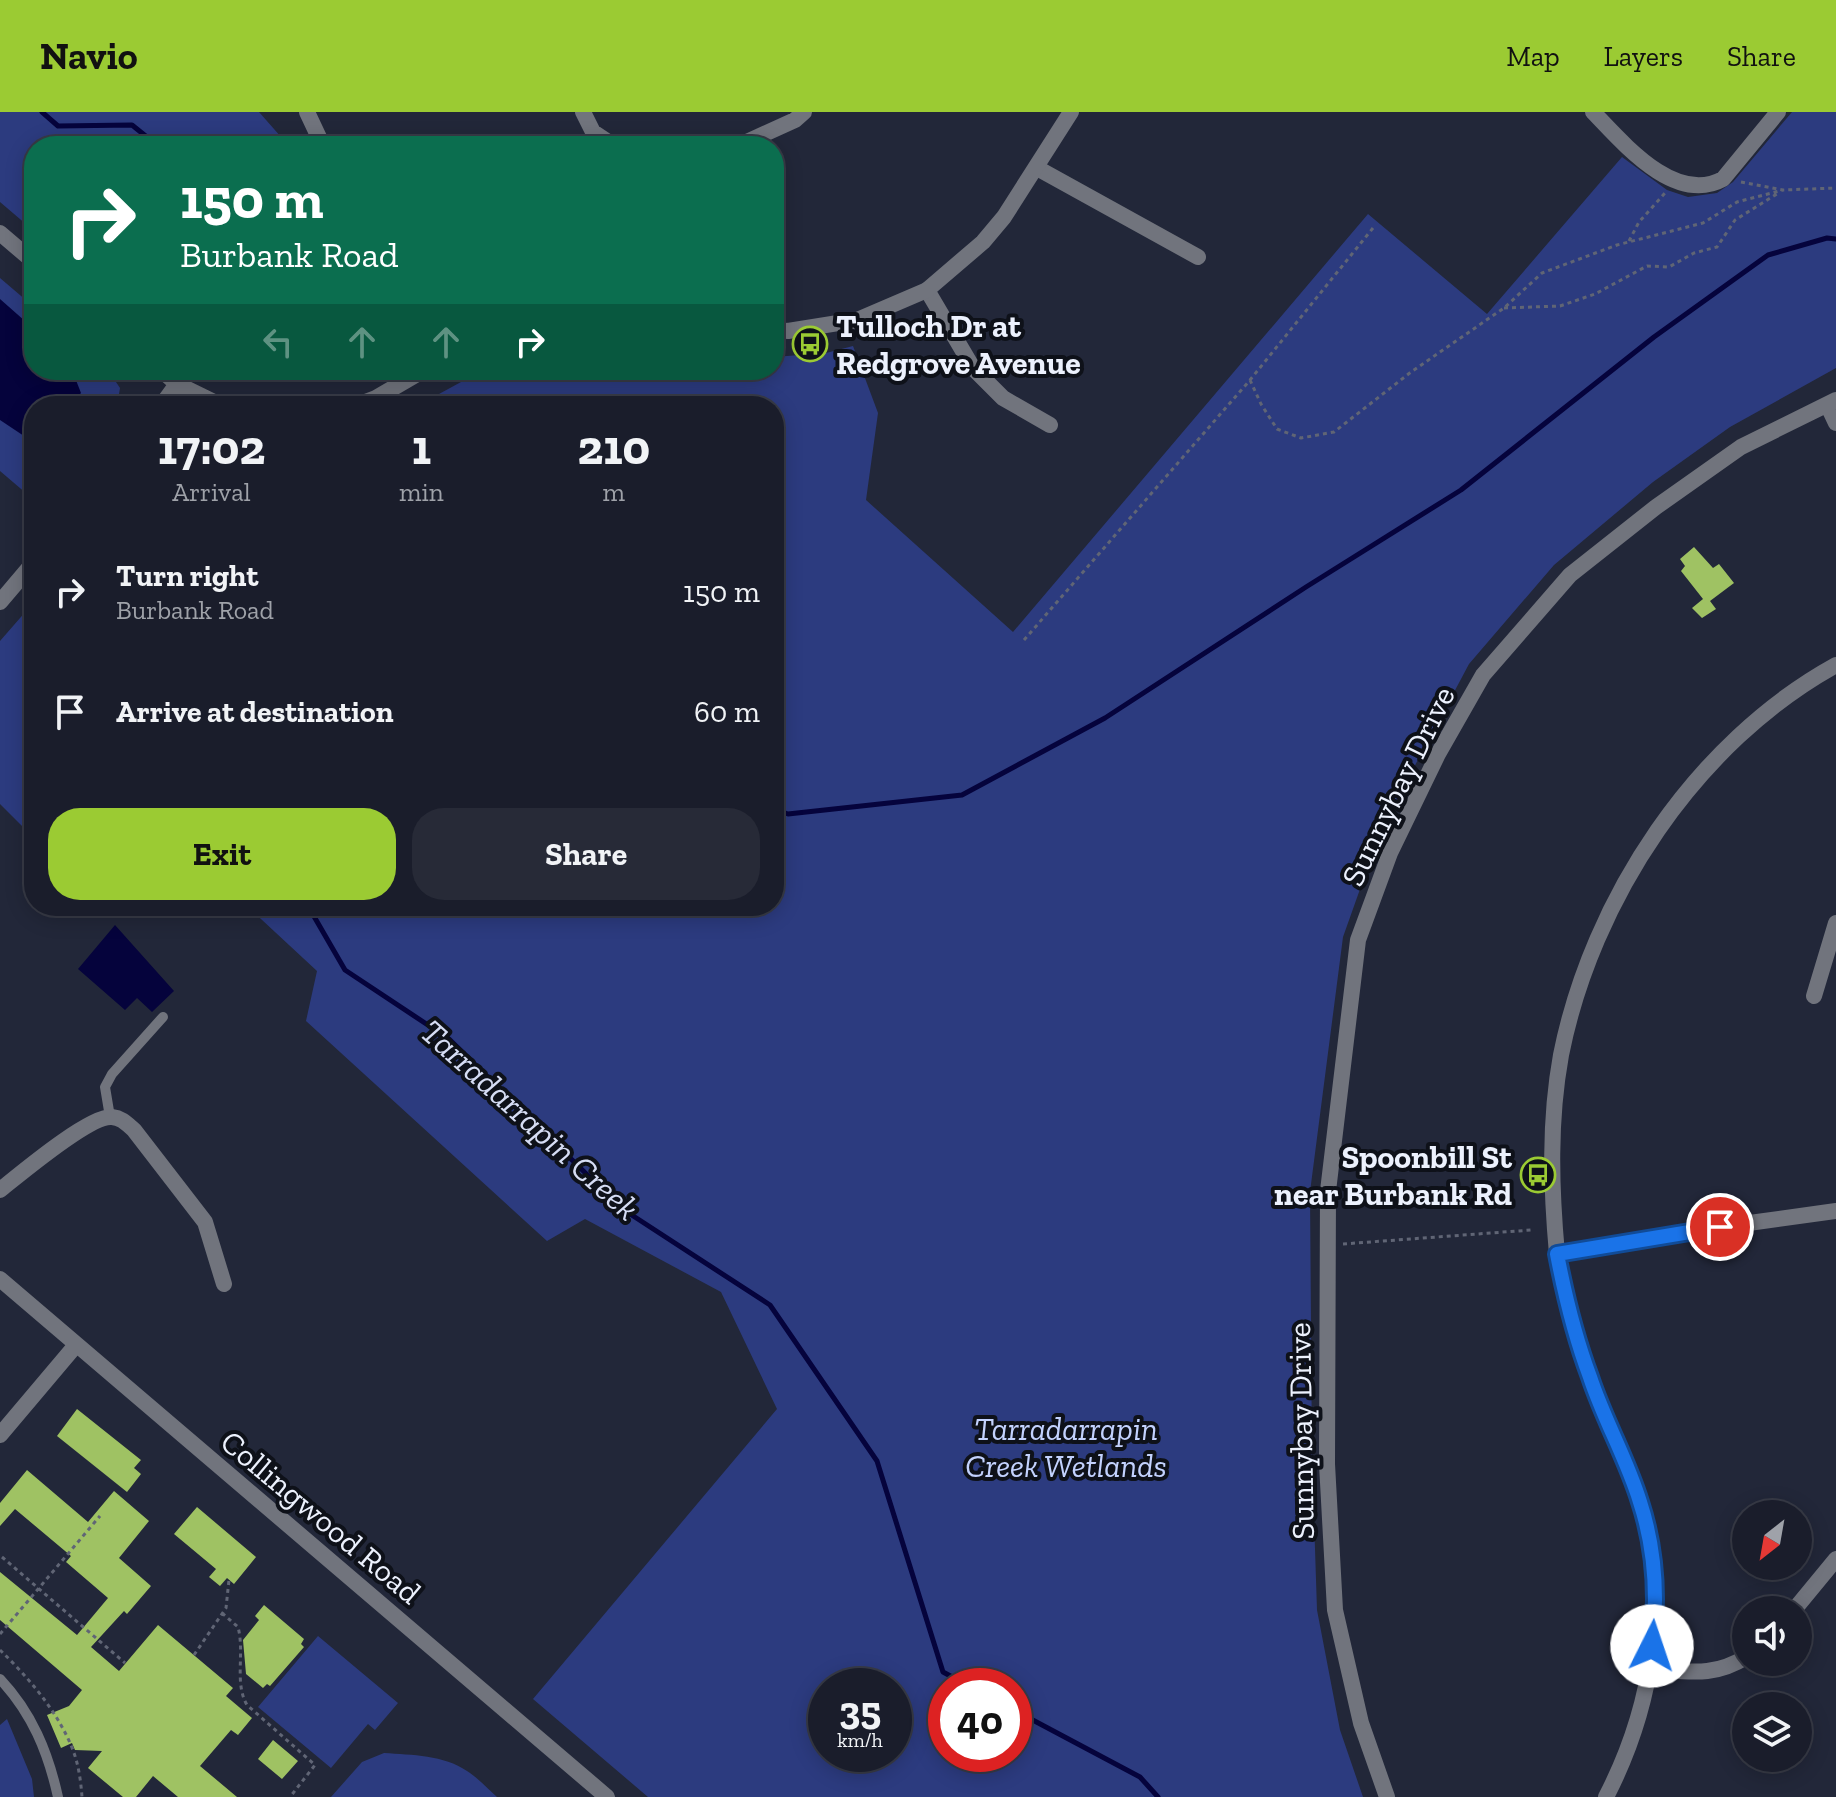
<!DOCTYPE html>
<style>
:root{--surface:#1a1d2b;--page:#272a37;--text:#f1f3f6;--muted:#9fa2a9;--line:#383b47;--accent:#9bcb33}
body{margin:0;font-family:"Zilla Slab",serif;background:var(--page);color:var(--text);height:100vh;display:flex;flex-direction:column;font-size:30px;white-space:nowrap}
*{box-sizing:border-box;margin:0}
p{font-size:26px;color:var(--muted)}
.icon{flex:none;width:44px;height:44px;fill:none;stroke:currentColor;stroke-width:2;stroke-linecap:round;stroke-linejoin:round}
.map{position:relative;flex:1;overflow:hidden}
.side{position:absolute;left:24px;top:284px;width:760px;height:520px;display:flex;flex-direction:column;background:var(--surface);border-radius:32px;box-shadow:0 4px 20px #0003,0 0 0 2px var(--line)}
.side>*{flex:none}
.banner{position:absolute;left:24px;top:24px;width:760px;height:244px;border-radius:32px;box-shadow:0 4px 20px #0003,0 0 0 2px var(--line);background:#0b6e4f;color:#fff;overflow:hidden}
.needle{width:52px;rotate:211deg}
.fabs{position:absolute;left:1732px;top:1388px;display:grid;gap:16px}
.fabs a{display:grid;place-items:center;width:80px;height:80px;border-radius:50%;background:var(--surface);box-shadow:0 4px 20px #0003,0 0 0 2px var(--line);font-size:40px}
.speed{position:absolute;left:808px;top:1556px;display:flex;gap:16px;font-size:40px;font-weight:700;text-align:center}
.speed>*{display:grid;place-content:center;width:104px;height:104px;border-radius:50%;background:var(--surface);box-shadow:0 4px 20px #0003,0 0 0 2px var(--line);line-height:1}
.speed small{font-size:20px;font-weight:400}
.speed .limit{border:12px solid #d22;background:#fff;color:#111}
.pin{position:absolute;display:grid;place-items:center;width:68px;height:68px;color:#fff;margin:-34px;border:4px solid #fff;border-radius:50%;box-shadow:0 2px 8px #0007}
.me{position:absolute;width:88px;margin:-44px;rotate:4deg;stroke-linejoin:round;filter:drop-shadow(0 0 6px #0008)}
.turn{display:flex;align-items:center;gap:28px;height:168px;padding:0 24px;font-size:36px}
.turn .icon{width:104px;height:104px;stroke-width:2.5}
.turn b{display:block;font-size:56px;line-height:68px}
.lanes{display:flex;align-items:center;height:76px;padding:0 24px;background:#0003;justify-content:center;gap:40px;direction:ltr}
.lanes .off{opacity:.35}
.eta{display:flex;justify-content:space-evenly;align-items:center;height:136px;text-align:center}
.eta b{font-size:48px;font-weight:700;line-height:56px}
.button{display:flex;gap:16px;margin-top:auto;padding:16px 24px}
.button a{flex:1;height:92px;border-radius:32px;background:var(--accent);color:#111;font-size:32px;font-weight:700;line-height:92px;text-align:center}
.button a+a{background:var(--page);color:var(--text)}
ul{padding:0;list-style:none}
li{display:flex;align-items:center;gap:24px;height:120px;padding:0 24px}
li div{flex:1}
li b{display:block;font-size:30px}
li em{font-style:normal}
header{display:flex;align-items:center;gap:48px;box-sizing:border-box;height:112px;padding:0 40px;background:var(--accent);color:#111}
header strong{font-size:38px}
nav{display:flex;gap:44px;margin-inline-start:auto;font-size:28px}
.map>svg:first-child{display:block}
</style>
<header>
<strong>Navio</strong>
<nav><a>Map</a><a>Layers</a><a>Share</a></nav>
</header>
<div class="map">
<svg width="1836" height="1685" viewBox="0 0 1836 1685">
<rect width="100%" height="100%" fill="#222739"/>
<!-- green -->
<path fill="#2c3b7f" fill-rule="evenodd" d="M0,0H259L289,34H34V119L0,90Z
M1792,0H1836V256L1730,315L1653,370L1554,453L1469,552L1404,674L1375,735L1343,825L1310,1080L1312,1345L1317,1498L1340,1618L1363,1685H648L533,1587L777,1297L721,1180L585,1107L547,1129L306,909L317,859L247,794H774V294H417L483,258H774V245L826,241L853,234L878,301L866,388L1013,520L1368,102L1487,202L1622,45L1667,78L1688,85L1717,81L1733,70ZM894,1574V1642H826V1574ZM1014,1574V1642H946V1574Z
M0,166L34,195V258H108L120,276L117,294H34V388L0,359Z
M217,258H362L338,268H274Z
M34,490V726L0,692V529Z
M318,1524L398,1591L375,1618L368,1612L331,1656L258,1595Z
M7,1607L32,1667L34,1685H0V1613Z
M384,1641C412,1643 444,1643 467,1659C478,1666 488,1677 497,1685H331L362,1650Z"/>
<!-- water -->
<path fill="#05033c" d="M0,187L34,217V258H72L81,281L70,294H34V322L27,326L0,308Z
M115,813L174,879L152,900L137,886L125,898L78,857Z"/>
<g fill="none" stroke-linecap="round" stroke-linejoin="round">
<!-- stream -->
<path stroke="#05033c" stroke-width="5" d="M42,0L58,14L132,13L158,34
M774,697L788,702L962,683L1105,606L1306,475L1461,378L1654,225L1768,143L1827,126L1836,127
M308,794L345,858L449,927L621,1096L770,1193L877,1349L943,1560L969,1574
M1014,1598L1140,1665L1158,1685"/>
</g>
<!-- building -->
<path fill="#9fc263" d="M1694,435L1713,456L1719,452L1734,471L1710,489L1716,497L1702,506L1692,496L1703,487L1681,459L1685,454L1680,447Z
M77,1297L141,1348L134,1356L141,1362L127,1380L57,1324Z
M27,1358L88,1410L114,1379L149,1409L119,1446L151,1474L127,1502L124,1499L91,1535L119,1559L158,1513L233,1576L226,1584L252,1606L238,1623L231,1618L200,1654L237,1685H178L153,1664L136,1685H123L88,1656L102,1639L75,1638L72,1631L61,1636L47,1603L69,1594L82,1578L0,1508V1460L77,1523L108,1486L66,1450L71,1444L15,1397L0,1414V1391Z
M197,1395L256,1445L234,1472L227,1466L220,1474L209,1465L216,1457L174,1422Z
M264,1493L304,1527L301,1532L304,1535L270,1574L267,1572L263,1576L246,1562L243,1528L259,1508L255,1504Z
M273,1628L298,1649L282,1667L258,1647Z"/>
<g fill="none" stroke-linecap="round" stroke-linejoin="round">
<!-- path -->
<path stroke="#606575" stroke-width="3" stroke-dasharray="4 4" stroke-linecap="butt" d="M1741,70L1783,78L1836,76
M1629,129L1639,110L1665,81
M1504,196L1560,194L1595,182L1647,154L1669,155L1694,141L1717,135L1735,108L1780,80
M1250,268L1261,292L1277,317L1301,326L1334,320L1411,260L1504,196L1542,161L1617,133L1703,111L1737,90L1783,78
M1024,528L1250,268L1373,116
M1343,1132L1531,1118
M2,1445L125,1551
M222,1501L238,1515C245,1541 234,1571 247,1593L315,1653L290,1685
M0,1522L100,1404
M0,1538C29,1566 60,1602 74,1641C79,1655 81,1671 82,1685
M194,1543L226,1496L229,1468"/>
<!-- service -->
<path stroke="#71747d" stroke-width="10" d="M110,1005L105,975L112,962L163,905
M0,1567C32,1601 48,1640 58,1685"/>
<!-- minor -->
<path stroke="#71747d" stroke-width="16" d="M307,0L323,34
M583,0L593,20L614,34
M1593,0C1624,32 1675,93 1723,67L1778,0
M738,34L795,8L804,0
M1037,56L1198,145
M927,178L973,256L1003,286L1050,313
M1828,294L1836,311
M1814,884L1836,811
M0,1078C20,1062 90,1003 112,1005C122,1006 127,1012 134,1018L205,1110L224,1172
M1557,1142C1551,1075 1549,1009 1561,943C1592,787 1696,630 1836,553
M1794,1498L1836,1447
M1649,1557C1687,1559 1713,1566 1746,1545
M1387,1685L1361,1611L1335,1498L1327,1352L1328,1079L1358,828L1390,741L1438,642L1483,563L1570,463L1656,395L1741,335L1836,288"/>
<!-- tertiary -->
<path stroke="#71747d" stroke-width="16" d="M0,121L34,150
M774,218L788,219L857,208L927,178L983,130L1004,105L1071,0
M161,258L177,272L222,294
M161,294L177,272
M355,294L376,286L424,258
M0,490L34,450
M0,1167L607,1685
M0,1323L76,1233
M1606,1685C1652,1596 1671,1487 1640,1390C1631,1361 1617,1333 1605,1305C1583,1253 1568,1198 1557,1142L1720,1115L1836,1099"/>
</g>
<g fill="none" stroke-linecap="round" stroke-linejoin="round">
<!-- route casing -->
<g stroke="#114b97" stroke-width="20">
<path id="route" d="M1652,1534C1658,1486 1655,1436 1640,1390C1627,1347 1604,1308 1590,1265C1575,1225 1565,1184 1557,1142L1720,1115"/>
</g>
<!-- route -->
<use href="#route" stroke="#1a73e8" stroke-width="14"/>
</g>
<!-- icons -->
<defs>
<g id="bus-ring" transform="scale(1.8)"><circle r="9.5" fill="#0e1119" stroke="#9bcb33" stroke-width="1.5"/><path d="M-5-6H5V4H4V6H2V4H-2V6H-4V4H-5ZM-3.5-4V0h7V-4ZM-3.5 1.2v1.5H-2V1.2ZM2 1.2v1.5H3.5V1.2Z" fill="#9bcb33"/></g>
</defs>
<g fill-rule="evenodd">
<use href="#bus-ring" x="810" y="232"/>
<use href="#bus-ring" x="1538" y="1063"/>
</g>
<g text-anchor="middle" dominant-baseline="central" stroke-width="8" stroke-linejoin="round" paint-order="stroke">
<!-- poi labels -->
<g font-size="32" font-weight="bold" fill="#ecf1fd" stroke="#0e1119" text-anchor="start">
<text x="836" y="214">Tulloch Dr at<tspan x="836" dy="37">Redgrove Avenue</tspan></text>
<text x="1512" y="1045" text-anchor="end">Spoonbill St<tspan x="1512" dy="37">near Burbank Rd</tspan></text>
</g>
<!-- street labels -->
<g font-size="32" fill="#ecf1fd" stroke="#0e1119">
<text transform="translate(1398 674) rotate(-64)">Sunnybay Drive</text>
<text transform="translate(1301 1319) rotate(-91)">Sunnybay Drive</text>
<text transform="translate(321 1405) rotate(40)">Collingwood Road</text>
</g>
<!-- park labels -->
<g font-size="32" font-style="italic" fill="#c3d2fe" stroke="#0e1119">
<text x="1066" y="1317">Tarradarrapin<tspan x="1066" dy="37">Creek Wetlands</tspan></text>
</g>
<!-- water labels -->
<g font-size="34" font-style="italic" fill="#d6ddf4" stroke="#0e1119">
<text transform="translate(530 1008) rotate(42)">Tarradarrapin Creek</text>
</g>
</g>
</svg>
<div class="fabs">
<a><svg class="needle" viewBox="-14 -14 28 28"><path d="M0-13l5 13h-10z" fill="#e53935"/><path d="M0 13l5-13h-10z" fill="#9fa2a9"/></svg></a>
<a><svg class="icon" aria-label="sound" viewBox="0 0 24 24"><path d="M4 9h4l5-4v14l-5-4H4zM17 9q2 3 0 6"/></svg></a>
<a><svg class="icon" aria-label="layers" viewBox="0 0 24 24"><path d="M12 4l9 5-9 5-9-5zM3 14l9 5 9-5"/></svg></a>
</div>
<div class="speed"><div>35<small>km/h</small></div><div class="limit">40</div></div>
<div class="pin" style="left:1720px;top:1115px;background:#d93025"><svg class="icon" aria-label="arrive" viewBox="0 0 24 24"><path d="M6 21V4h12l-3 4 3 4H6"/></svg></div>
<svg class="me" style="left:1652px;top:1534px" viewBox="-20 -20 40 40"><circle r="19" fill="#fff"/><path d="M0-13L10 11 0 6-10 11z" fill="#1a73e8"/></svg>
<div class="banner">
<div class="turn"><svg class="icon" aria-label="right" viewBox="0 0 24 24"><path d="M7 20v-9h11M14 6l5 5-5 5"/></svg><div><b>150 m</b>Burbank Road</div></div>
<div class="lanes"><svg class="icon off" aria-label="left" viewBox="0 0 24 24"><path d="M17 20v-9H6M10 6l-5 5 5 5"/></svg><svg class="icon off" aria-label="ahead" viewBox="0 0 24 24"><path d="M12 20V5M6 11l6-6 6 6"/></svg><svg class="icon off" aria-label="ahead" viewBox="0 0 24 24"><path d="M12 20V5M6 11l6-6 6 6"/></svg><svg class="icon" aria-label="right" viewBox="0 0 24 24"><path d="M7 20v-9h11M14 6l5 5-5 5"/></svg></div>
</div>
<section class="side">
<div class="eta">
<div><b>17:02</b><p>Arrival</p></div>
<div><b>1</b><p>min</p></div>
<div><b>210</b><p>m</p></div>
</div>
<ul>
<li><svg class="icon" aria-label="right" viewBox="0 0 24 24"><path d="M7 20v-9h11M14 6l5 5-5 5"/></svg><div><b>Turn right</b><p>Burbank Road</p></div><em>150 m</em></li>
<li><svg class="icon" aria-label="arrive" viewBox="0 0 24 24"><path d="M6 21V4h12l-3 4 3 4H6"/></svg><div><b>Arrive at destination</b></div><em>60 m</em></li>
</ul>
<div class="button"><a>Exit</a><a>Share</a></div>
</section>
</div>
